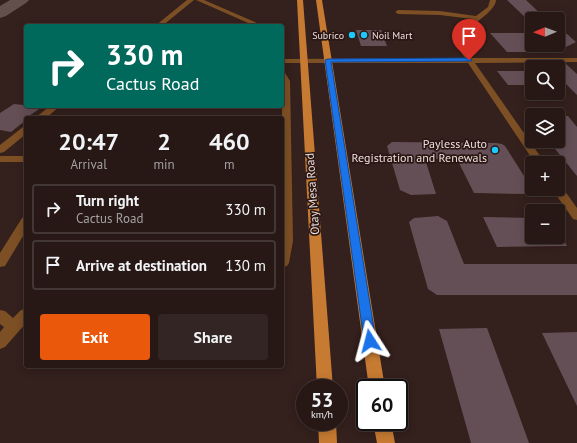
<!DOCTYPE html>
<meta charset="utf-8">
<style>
:root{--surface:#271816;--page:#332523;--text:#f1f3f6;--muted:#a4a0a1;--line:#433735;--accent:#ea580c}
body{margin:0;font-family:"PT Sans",sans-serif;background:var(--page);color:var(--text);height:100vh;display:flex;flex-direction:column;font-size:15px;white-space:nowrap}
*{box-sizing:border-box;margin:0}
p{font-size:13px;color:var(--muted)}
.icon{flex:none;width:22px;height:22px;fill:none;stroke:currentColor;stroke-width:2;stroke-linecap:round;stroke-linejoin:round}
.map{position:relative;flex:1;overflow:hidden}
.sheet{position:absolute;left:24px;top:116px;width:260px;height:252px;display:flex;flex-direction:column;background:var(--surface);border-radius:4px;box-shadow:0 2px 10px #0003,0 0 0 1px var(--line)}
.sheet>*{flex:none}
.hud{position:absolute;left:24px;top:24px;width:260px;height:84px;border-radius:4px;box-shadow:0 2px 10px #0003,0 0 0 1px var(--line);background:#00695c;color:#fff;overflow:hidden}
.needle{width:26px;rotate:269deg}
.tools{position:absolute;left:525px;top:12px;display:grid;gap:8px}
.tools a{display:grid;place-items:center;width:40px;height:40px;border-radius:4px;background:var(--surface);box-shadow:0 2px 10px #0003,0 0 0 1px var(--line);font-size:20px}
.speed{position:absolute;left:296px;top:379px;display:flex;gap:8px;font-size:20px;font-weight:700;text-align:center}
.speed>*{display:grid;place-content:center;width:52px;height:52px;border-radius:50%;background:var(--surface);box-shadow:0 2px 10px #0003,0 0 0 1px var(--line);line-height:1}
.speed small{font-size:10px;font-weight:400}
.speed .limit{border:2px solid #111;border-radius:6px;background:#fff;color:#111}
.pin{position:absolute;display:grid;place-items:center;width:34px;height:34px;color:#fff;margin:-41px -17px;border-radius:50% 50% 50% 0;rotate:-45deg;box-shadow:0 0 4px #0007}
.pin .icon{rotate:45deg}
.me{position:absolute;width:44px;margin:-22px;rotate:351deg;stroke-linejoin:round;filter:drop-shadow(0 0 3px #0008)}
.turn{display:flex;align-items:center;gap:14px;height:84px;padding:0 16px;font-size:18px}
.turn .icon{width:52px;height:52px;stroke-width:2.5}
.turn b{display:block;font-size:28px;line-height:34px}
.eta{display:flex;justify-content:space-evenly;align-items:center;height:68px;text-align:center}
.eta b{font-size:24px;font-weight:700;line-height:28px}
.cta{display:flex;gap:8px;margin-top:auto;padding:8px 16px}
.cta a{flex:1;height:46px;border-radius:4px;background:var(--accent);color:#fff;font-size:16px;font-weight:700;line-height:46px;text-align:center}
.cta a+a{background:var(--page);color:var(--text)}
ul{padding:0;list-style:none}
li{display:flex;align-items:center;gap:12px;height:50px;margin:0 8px 6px;padding:0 8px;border:2px solid var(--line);border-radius:4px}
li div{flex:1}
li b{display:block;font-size:15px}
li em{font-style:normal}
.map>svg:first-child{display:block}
</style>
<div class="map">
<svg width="577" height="443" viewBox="0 0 577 443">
<rect width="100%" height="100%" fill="#34201d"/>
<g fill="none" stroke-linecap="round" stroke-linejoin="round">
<!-- taxiway -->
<path fill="#62504c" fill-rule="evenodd" d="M10,0H29L26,3L6,16L0,18V6Z"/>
</g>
<!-- building -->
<path fill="#654f56" d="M507,0H526L546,19H527Z
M356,30H381L387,46H361Z
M490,33H532V52H507Z
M558,34H567L576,42L558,51Z
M558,64H566L577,74V95L558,76Z
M497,71H527L532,77V85H508Z
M14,104L42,107L26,118V120L11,132L0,130V113Z
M558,116H568L577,127V176L551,144L555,141H558Z
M392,142L496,143L502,144L505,146L533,190L527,194L474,193L457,159H425L436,194L411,195L400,190L387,146Z
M438,216L447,221L464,264H577V295H437L428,289L409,222L414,218Z
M483,217L532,218V237H562L567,246L497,247Z
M487,328L516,407L529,443H471L439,329Z
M577,332V406L542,333Z"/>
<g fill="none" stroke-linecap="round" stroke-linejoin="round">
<!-- minor -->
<path fill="#7d4f24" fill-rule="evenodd" d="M187,0H194L162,26H155Z
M196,0H204L264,26H255Z
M490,0H496C496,11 470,26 462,33C458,42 467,51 472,58H577V62L475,63L545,163H535L468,63H282V59L465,58C450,36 451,35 472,19L440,15L398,14L395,12L398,10L440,11L476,16L488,7Z
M282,73H285L290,81L293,241L289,263L287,266L282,267Z
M50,106H60L46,118H35Z
M26,126V134L4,152L0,153V145L23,127Z
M0,156H26V162H0Z
M558,186L562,187L577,208V220L573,219L552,189H558Z
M26,217V231L5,266L0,267V253L22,218Z
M26,309V323L5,347L0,349V332L4,327L0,324V310L5,311L13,318L21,310Z"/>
<!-- major -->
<path fill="#c67a32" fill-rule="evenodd" d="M297,0H303L333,388H317Z
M316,0H322L385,388H369Z
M318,422H336L337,443H319Z
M373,422H391L395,443H377Z"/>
</g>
<!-- route -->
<path fill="#1a73e8" stroke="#114b97" d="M469,58L472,60L471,61L331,62L376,341L374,345L370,346L366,345L364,341L325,60L328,59Z"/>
<!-- markers -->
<g fill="#1dc9fc" stroke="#2a1714" stroke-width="1.5">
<circle cx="352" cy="35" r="4"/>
<circle cx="364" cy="35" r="4"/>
<circle cx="495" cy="150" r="4"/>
</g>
<g text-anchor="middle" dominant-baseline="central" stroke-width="3.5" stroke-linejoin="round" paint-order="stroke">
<!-- far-poi labels -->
<g font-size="10" fill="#ecdedc" stroke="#2a1714" text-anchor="end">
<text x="344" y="35">Subrico</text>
<text x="372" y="35" text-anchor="start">Noil Mart</text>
</g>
<!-- poi labels -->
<g font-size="12" fill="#ecdedc" stroke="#2a1714" text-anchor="end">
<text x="487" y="143">Payless Auto<tspan x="487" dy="14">Registration and Renewals</tspan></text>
</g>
<!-- street labels -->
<g font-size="12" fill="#ecdedc" stroke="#2a1714">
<text transform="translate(312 194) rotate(-94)">Otay Mesa Road</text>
</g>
</g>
</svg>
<div class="tools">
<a><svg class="needle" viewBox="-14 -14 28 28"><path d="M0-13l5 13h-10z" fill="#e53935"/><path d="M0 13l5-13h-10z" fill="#a4a0a1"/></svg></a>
<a><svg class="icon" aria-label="search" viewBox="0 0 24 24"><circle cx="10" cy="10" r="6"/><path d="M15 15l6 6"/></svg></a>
<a><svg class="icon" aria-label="layers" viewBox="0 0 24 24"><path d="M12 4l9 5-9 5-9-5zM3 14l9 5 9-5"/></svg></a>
<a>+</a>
<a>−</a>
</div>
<div class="speed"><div>53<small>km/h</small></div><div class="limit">60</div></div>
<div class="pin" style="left:469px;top:60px;background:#d93025"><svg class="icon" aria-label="arrive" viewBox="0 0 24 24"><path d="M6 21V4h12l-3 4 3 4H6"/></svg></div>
<svg class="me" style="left:370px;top:341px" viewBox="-20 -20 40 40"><path d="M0-17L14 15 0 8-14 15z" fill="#1a73e8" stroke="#fff" stroke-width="4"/></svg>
<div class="hud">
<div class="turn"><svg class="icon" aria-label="right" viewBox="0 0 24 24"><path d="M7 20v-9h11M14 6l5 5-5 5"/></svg><div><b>330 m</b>Cactus Road</div></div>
</div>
<section class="sheet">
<div class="eta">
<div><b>20:47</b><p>Arrival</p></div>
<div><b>2</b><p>min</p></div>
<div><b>460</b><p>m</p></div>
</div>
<ul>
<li><svg class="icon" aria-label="right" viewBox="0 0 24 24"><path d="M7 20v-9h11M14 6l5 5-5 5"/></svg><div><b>Turn right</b><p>Cactus Road</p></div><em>330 m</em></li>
<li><svg class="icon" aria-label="arrive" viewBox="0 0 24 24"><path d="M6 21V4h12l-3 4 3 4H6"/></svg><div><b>Arrive at destination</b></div><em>130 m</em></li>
</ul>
<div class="cta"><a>Exit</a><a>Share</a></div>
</section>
</div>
